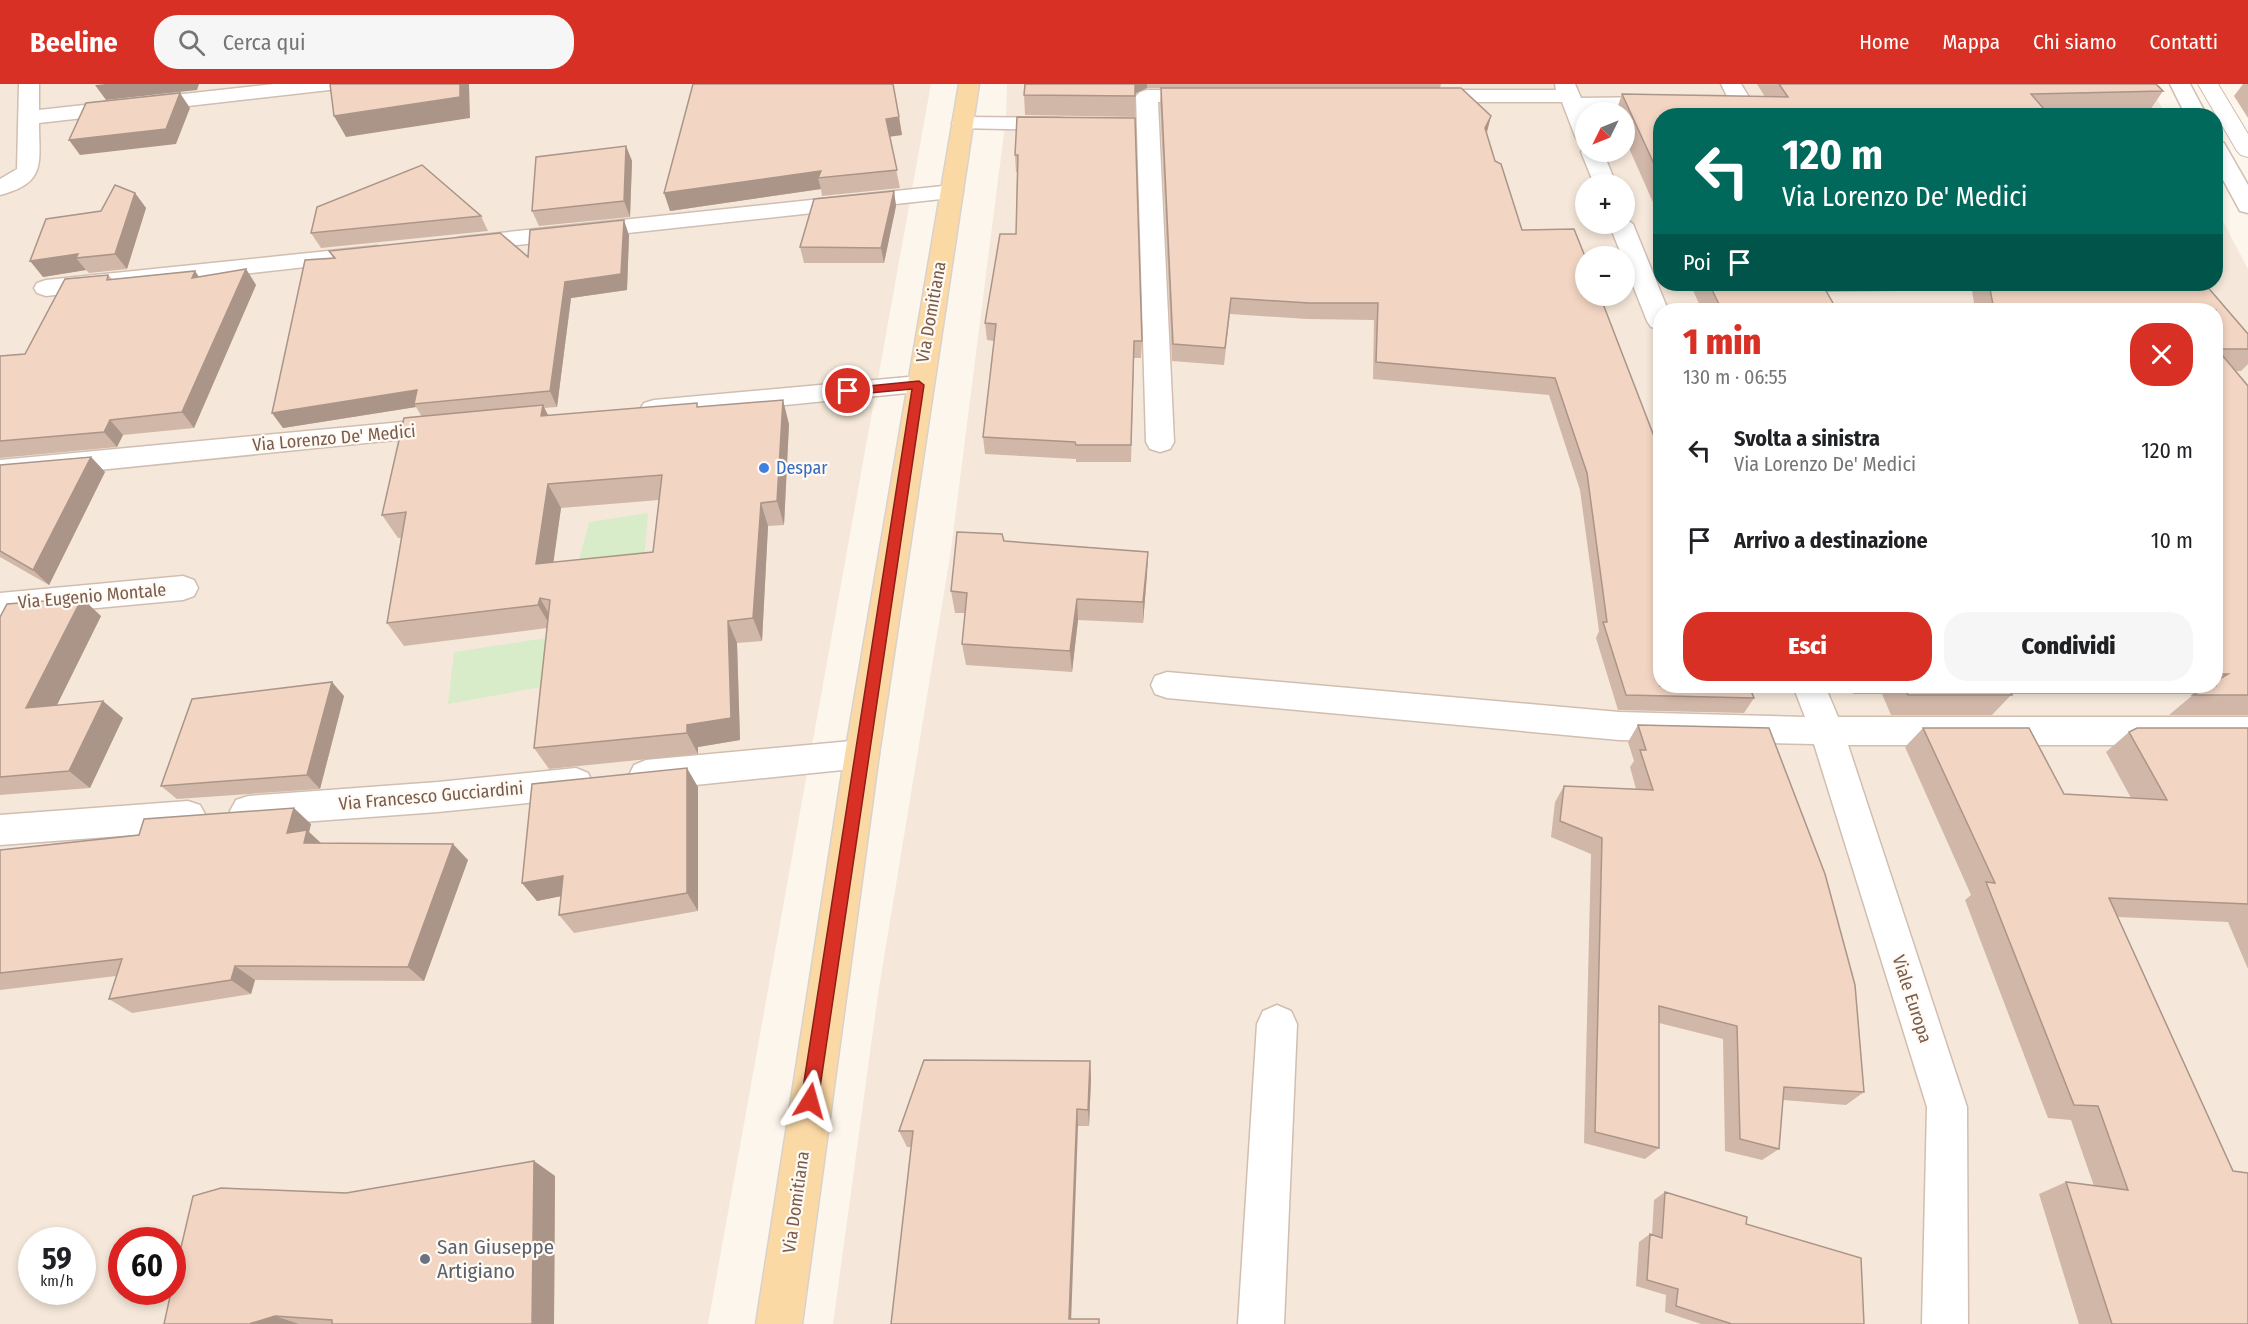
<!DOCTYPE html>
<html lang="it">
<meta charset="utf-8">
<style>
:root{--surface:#fff;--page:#f6f6f6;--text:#202124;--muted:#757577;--accent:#d93025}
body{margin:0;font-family:"Fira Sans Condensed",sans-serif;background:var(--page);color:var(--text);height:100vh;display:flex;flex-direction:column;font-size:22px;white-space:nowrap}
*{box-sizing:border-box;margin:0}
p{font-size:20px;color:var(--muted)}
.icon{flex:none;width:33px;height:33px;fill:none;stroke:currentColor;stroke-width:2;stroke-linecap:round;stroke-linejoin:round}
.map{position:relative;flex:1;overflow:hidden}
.details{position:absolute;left:1653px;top:219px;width:570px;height:390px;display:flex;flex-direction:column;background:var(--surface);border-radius:24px;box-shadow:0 3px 9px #0003}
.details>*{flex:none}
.guide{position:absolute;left:1653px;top:24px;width:570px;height:183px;border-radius:24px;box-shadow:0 3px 9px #0003;background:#00695c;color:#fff;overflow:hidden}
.needle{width:39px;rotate:227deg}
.buttons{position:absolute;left:1575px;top:18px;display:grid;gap:12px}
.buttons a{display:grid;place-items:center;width:60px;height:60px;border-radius:50%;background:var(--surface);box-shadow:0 3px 9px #0003;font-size:30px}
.speed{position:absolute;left:18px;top:1143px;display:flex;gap:12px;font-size:30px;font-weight:700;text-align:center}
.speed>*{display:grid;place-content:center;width:78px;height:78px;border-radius:50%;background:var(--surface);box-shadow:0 3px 9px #0003;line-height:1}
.speed small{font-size:15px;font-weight:400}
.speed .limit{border:9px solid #d22;background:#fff;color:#111}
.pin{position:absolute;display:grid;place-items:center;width:51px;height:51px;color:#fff;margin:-26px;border:3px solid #fff;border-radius:50%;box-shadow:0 2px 6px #0007}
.me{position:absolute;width:66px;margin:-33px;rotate:8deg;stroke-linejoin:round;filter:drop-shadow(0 0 4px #0008)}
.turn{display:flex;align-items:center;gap:21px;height:126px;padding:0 30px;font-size:27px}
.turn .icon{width:78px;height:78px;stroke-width:2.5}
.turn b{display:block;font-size:42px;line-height:51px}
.then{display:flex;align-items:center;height:57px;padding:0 30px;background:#0003;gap:12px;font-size:22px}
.round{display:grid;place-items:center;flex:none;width:63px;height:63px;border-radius:24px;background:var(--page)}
.summary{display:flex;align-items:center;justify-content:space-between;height:102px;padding:0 30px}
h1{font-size:36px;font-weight:800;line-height:45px;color:var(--accent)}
.action{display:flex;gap:12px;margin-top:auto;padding:12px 30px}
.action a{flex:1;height:69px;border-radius:24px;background:var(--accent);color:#fff;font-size:24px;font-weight:800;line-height:69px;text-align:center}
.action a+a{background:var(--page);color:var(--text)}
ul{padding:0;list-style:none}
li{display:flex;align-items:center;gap:18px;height:90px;padding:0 30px}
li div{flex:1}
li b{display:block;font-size:22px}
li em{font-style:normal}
header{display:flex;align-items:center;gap:36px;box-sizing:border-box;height:84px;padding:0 30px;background:var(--accent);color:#fff}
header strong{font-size:28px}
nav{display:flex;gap:33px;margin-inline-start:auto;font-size:21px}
.search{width:420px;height:54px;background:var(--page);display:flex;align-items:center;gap:15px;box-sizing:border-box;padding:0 21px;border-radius:24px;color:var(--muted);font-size:22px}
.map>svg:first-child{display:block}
</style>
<header>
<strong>Beeline</strong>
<div class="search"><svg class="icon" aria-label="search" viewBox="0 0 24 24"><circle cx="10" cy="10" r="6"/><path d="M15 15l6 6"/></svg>Cerca qui</div>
<nav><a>Home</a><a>Mappa</a><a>Chi siamo</a><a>Contatti</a></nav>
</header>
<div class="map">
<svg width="2248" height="1240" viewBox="0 0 2248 1240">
<rect width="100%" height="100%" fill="#fdf6ec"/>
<!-- residential -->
<path fill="#f5e8da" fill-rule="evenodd" d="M0,0H931L708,1240H0ZM32,1156H82V1208H32ZM122,1156H172V1208H122Z
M1007,0H2149L2166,31L1660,32V200H2216V124L2248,185V1240H833L878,910L951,466L1006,33ZM1586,28H1624V68H1586ZM1586,100H1624V140H1586ZM1586,172H1624V212H1586ZM1660,226H2216V602H1660Z"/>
<!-- green -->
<path fill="#d8ecc9" d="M648,429L635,586L448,620L454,568L559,552L589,438Z"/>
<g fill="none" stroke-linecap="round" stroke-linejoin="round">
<!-- pedestrian casing -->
<g stroke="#d1beb0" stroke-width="2">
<path id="pedestrian" d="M2198,0H2218L2248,50V73L2241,71L2237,67Z"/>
</g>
<!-- minor casing -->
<g stroke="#d1beb0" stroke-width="3">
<path id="minor" d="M19,0H39V26L274,0H339L336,4L329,6L39,39C39,79 47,99 0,111V95L17,85Z
M1555,0H1575L1581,14L1727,12L1721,0H1741L1752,18L1748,22L1741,24L1586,26V58L1578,57L1575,52L1562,18H1426L1419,16L1415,12L1419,8L1426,6H1556Z
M2170,0H2190L2207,32H2186Z
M1147,6H1204L1211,8L1215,12L1211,16L1204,18H1158L1174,358L1170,365L1160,368L1150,365L1146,358L1136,12L1140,8Z
M963,33L1060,34L1068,35L1071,40L1068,45L1060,46L955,44L952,39L955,34Z
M2216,57L2224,59L2248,101V129L2240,127L2216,83Z
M1584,63L1586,68H1603L1616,100H1594L1581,68Z
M952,101L960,103L963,108L960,113L462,167L454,165L450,160L454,155L462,153Z
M1624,134L1633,140L1668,226H1660V245L1651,243L1647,237L1624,179V172H1622L1609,140H1624Z
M377,162L386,164L389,169L386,174L46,212L37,209L34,204L37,199L46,196Z
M919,292L928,295L932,301L928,307L654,334L644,331L640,325L644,319L654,316Z
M445,334L455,336L459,343L455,350L0,396V376Z
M183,492L194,496L198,504L194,512L183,516L0,533V509Z
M1167,588L1619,628L1805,633L1793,602H1825L1838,633H2248V661H1848L1967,1023L1968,1240H1922L1927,1023L1814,660L1619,656L1167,614L1155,610L1151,601L1155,592Z
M862,656L874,660L879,670L874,680L862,684L646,706L634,701L629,691L634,681L646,676Z
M576,684L588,689L593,699L588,709L576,714L438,728L248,742L236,738L230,727L236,716L248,712L438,698Z
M188,717L200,721L206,732L200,743L188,747L0,761V731Z
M1277,921L1291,927L1297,940L1284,1240H1238L1257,940L1263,927Z"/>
</g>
<!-- primary casing -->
<g stroke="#dad1cd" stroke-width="3">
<path id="primary" d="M959,0H979L879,670L802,1240H756L845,670Z"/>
</g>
<!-- pedestrian -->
<use href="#pedestrian" fill="#fff" fill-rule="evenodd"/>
<!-- minor -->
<use href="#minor" fill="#fff" fill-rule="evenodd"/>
<!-- primary -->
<use href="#primary" fill="#fbd9a5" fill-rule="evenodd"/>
</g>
<!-- wall -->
<path fill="#d1b7a8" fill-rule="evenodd" d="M1025,0H1441L1440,4H1147L1135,10V33L1025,31L1024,11Z
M1757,0H2156L2163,7L2148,29L2049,31L1660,32V134L1624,53V28H1616L1622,10L1765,13Z
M2243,0H2248V34L2234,12Z
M1161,4L1491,32L1486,49L1660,602H1756L1752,608L1754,614L1744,629L1618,626L1596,554L1599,547L1580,406L1549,311L1373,295L1374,236L1307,235L1230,230L1224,281L1172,277L1160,20Z
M899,33L902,51L889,52L900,104L822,112L821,105L670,127Z
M1017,33L1142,257L1141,274H1134L1131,378H1076V375L985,370L983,353L994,257L987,256L985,239L1016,150L1017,88H1016L1015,71Z
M626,62L632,77L630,133L539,142L532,127Z
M894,107L896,122L884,179H804L800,163Z
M135,109L146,124L127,185L89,189L86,186L43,193L101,127Z
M481,132L488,147L321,164L311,149Z
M629,151L627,206L571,214L557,323L544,324L548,331L699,323L789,340L784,441L768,442L762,557L737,559L740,656L698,663V670L549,685L534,664L547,544L404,562L387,539L402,454H398L382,431L422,333L416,323L283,344L272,329L333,174L329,167L528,173ZM659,416L653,468L553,478L561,424Z
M246,185L256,201L194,344L123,351L117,363L0,374V272L25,270L108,191L112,195L195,187L198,193Z
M1690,200H2205L2248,250V280L2241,287H2236L2248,302V631H2169L2194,610H2012L1992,631H1891L1882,610H1853L1849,602H2216V226H1975L1972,206L1827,208L1837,226H1702Z
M91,373L105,388L49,501L0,473V381Z
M1004,457L1148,468L1147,490L1143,539L1078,536L1072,588L966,581L962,560L965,529H955L951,507Z
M101,532L57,621L123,634L90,704L0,711V533Z
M344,612L320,705L177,715L161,702Z
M1638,641L1864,1008L1846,1021L1783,1016L1779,1065L1762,1076L1725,1067L1723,955L1659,939V1064L1645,1075L1584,1059L1591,770L1551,753L1555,718L1564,702L1636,705L1630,683L1634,677L1628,658Z
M1923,644L2064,710L2131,714L2106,668L2129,648L2248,644V885L2228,838L2118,833L2248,1240H2079L2039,1110L2066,1098L2094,1102L2071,1036L2048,1034L1965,816L1971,811L1905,663Z
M698,703V827L574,849L559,831L561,812L537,817L522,799Z
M311,740L309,748L321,759L468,776L424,897L255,896L251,910L132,929L109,915L116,892L0,906V766Z
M1090,977L1091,995L1089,1042H1078L891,1240L911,1063H907L899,1047Z
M534,1077L555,1092L554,1240H164L346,1109Z
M1665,1108L1746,1140L1864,1240H1701L1665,1228L1666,1211L1636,1202L1639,1158L1650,1150L1652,1151L1654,1116Z"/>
<!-- shaded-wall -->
<path fill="#aa9588" d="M106,0H199L197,6L106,16L95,1Z
M460,0H469L470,34L346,53L334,32Z
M1134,0H1147V4L1134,10Z
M180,9L190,24L176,60L80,71L69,56Z
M1491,32L1487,48L1481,60L1485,44Z
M899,33L902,51L888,53L886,35Z
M626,62L632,77L630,133L624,117Z
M821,87L818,94L821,105L670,127L664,109Z
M894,107L896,122L884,179L881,164Z
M135,109L146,124L127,185L115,170Z
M624,136L629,151L627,206L571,214L557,323L550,307L565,198Z
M78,170L76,174L86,186L43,193L30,177Z
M246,185L256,201L194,344L182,328Z
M195,187L206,203L192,194Z
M417,306L414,320L416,323L283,344L272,329Z
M783,316L789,340L784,441L777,417Z
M543,321L555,345L541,332Z
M110,336L123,351L117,363L104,348Z
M91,373L105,388L49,501L33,486Z
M548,400L561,424L550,503L536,480Z
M761,419L768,442L762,557L753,534Z
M1148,468L1147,490L1143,539V518Z
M82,514L101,532L47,641L26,624Z
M540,514L553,537L551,543L538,521Z
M1077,515L1078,536L1072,588L1070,567Z
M728,537L737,559L740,656L698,663V670L687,649V641Z
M332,598L344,612L320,705L307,691Z
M103,617L123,634L90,704L69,687Z
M687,684L698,703V827L687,809Z
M294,724L311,740L309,748L324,762L321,775L287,749Z
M453,760L468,776L424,897L408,883Z
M563,792L577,809L537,817L522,799Z
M235,882L255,896L251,910L231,896Z
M1090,977L1091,995L1089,1042L1088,1026Z
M1077,1025L1078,1042L1071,1240L1069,1235Z
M534,1077L555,1092L554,1240H532Z
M275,1232L299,1240H249Z"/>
<!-- building -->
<path fill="#f3d5c3" stroke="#aa9588" stroke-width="1.5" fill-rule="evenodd" d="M330,0H460V13L334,32Z
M693,0H893L899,33L886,35L897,86L818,94L821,87L664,109Z
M1025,0H1135V12L1024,11Z
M1779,0H2156L2163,7L2031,10L2050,32H1660V93L1622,10L1788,13Z
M1161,4H1461L1491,32L1485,44L1495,77L1501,80L1522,146L1574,145L1586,175V212H1600L1660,368V602H1749L1754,614L1626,611L1603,538H1607L1587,389L1555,294L1376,278L1378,219H1309L1231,214L1225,264L1173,260Z
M180,9L166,45L69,56L86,19Z
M1017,33L1135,34L1142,257H1134L1131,361H1076L1075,358L983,353L996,240L985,239L1000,150H1016L1018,71H1015Z
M626,62L624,117L532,127L536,73Z
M422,81L481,132L311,149L317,123Z
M115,101L135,109L115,170L76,174L78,170L30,177L46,135L101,127Z
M894,107L881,164L800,163L814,115Z
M624,136L621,190L565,198L550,307L414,320L417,306L272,329L305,176L335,174L329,167L500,149L528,173L530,146Z
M246,185L182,328L110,336L104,348L0,357V272L25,270L65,195L108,191L107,196L195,187L192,194Z
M1709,200H1822L1837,226H1722Z
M1989,200H2205L2248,250V265H2217L2248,302V611H2193L2209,602H2216V597L2228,590H2216V226H1994Z
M783,316L777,417L761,419L753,534L728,537L731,634L687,641V649L534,664L550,516L540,514L538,521L387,539L406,428L382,431L404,334L543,321L541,332L697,319V323ZM662,391L653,468L536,480L548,400Z
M91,373L33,486L0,467V381Z
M957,448L1002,450L1004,457L1148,468L1143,518L1077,515L1070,567L962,560L967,509L951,507Z
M82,514L26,624L103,617L69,687L0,693V533L7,520Z
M332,598L307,691L161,702L192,615Z
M1904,602H2007L2012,611H1908Z
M1638,641L1769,644L1825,790L1855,901L1864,1008L1784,1003L1779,1065L1740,1055L1737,942L1659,922V1064L1595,1048L1602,754L1560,737L1564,702L1653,706L1640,666H1646Z
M1923,644H2029L2064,710L2167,716L2129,648L2137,644H2248V820L2109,814L2233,1087L2248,1089V1240H2112L2066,1098L2128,1106L2098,1022L2074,1021L1986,798L1995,799Z
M687,684V809L559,831L563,792L522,799L532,700Z
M294,724L287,749L307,746L304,759L453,760L408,883L235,882L231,896L109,915L122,875L0,889V766L139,751L144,735Z
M924,976L1090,977L1088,1026L1077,1025L1069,1235H1099V1240H891L913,1047H899Z
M534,1077L532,1240H332V1236L275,1232L249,1240H164L171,1208H172V1202L193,1112L221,1104L346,1109Z
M1665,1108L1747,1133L1746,1140L1861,1174L1864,1240H1732L1676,1222L1678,1205L1647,1196L1650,1150L1662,1154Z"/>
<!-- route -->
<path fill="#d93025" stroke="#8d1f18" stroke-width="1.5" d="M919,297L924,301L818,1017L816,1023L810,1025L804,1023L801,1017L912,305L848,311L843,307L848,304Z"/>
<!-- markers -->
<circle fill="#3f7fe0" stroke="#fffaf3" stroke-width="2" cx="764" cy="384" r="6"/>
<circle fill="#6b7280" stroke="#fffaf3" stroke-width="2" cx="425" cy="1175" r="6"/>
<g text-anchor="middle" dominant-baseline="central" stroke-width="4.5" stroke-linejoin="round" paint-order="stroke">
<!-- street labels -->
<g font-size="18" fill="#7a5c4d" stroke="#fffaf3">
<text transform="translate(931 228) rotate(-80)">Via Domitiana</text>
<text transform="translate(334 354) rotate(-5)">Via Lorenzo De' Medici</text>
<text transform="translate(92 512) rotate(-5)">Via Eugenio Montale</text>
<text transform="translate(431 712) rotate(-5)">Via Francesco Gucciardini</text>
<text transform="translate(1912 915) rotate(72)">Viale Europa</text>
<text transform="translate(796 1118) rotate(-82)">Via Domitiana</text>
</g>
<!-- shop labels -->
<g font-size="18" fill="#366cbe" stroke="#fffaf3" text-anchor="start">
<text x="776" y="384">Despar</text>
</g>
<!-- near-worship labels -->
<g font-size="21" fill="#5b616d" stroke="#fffaf3" text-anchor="start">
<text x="437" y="1163">San Giuseppe<tspan x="437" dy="24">Artigiano</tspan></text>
</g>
</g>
</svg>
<div class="buttons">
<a><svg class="needle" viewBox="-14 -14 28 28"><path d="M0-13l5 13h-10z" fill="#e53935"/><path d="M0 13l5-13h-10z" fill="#757577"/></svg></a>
<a>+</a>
<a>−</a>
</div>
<div class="speed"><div>59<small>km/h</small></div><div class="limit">60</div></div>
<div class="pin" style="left:848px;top:307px;background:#d93025"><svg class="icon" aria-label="arrive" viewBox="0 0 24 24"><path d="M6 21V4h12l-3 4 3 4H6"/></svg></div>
<svg class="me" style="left:810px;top:1017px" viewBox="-20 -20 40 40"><path d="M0-17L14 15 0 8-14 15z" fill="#d93025" stroke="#fff" stroke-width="4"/></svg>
<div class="guide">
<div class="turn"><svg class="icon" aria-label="left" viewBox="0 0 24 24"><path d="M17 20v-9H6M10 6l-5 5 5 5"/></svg><div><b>120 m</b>Via Lorenzo De' Medici</div></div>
<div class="then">Poi<svg class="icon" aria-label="arrive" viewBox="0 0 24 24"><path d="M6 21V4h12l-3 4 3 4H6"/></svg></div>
</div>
<section class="details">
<div class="summary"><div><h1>1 min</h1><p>130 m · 06:55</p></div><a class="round" style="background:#d93025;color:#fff"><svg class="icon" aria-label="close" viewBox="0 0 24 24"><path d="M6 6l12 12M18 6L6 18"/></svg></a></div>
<ul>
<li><svg class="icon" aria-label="left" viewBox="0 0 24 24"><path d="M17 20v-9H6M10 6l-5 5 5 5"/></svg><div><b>Svolta a sinistra</b><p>Via Lorenzo De' Medici</p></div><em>120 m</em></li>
<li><svg class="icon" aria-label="arrive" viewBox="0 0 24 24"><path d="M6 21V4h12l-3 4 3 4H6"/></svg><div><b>Arrivo a destinazione</b></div><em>10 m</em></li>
</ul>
<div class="action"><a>Esci</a><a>Condividi</a></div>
</section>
</div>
